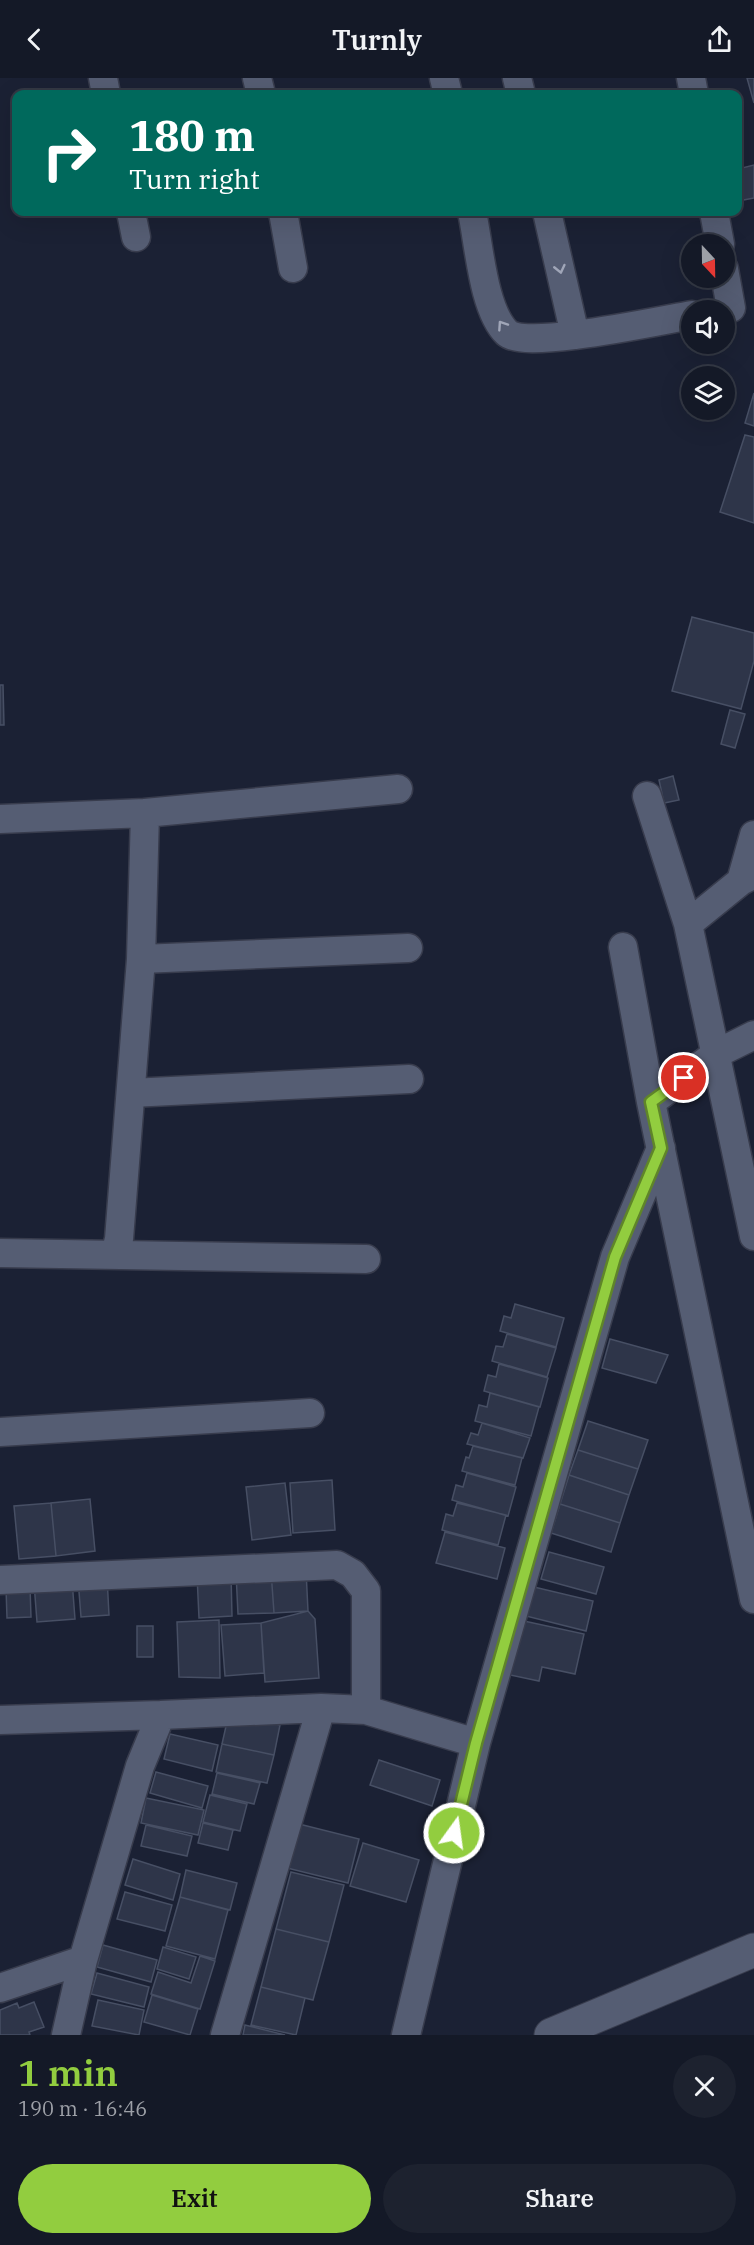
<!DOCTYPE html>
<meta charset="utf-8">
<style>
:root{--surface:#141927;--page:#1d222f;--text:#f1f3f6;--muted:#9da0a7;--line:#333844;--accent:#92cd3f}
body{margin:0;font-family:"IBM Plex Serif",serif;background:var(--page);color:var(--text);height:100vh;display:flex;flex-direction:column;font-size:22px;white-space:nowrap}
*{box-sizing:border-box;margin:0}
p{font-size:20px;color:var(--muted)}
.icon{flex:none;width:33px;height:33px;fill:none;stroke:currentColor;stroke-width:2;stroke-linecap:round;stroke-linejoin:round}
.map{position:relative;height:1957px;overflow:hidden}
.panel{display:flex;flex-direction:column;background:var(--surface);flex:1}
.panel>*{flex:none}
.guide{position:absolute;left:12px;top:12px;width:730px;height:126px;border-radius:12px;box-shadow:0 6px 24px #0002,0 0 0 2px var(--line);background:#00695c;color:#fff;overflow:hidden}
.needle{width:39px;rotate:158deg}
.tools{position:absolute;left:681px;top:156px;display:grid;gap:12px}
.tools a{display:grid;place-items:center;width:54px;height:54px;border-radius:50%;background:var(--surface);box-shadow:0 6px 24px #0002,0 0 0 2px var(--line);font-size:30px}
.pin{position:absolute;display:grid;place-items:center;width:51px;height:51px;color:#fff;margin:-26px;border:3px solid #fff;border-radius:50%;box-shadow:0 2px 6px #0007}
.me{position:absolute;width:66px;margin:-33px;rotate:14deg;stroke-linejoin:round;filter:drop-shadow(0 0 4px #0008)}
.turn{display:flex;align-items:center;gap:21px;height:126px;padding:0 18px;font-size:27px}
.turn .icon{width:78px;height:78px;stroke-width:2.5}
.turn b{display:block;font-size:42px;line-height:51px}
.round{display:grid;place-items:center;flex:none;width:63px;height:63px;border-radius:32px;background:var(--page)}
.headline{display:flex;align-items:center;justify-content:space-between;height:102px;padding:0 18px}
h1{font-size:36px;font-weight:600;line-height:45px;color:var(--accent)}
.action{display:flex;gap:12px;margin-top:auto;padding:12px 18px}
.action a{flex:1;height:69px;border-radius:36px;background:var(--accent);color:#111;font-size:24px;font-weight:600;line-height:69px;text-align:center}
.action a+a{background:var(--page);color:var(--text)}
header{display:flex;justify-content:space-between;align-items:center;height:78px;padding:0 18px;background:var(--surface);font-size:27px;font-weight:600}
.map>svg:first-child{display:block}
</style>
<header><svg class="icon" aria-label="back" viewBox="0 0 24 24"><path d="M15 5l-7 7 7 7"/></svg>Turnly<svg class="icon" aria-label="share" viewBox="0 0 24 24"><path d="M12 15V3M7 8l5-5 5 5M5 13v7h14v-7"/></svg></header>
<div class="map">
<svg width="754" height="1957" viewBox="0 0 754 1957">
<rect width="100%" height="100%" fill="#1b2134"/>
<!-- building -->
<path fill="#2e3549" stroke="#474f64" stroke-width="1.5" d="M747,0H754V25Z
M754,87V120L738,123V91Z
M754,315V348L745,345Z
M745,357L754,359V445L720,434Z
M692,539L754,555V583L741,631L672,613Z
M0,607H3L4,647H0Z
M730,632L745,636L735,670L721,666Z
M673,698L679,722L664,725L659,702Z
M515,1226L564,1240L556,1269L500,1253L504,1238L511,1240Z
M507,1256L556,1270L547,1299L492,1283L496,1268L503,1269Z
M610,1261L668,1277L656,1305L602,1290Z
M499,1286L548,1300L540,1329L484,1313L488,1297L496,1299Z
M490,1315L539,1329L531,1358L475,1343L479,1327L487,1329Z
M588,1343L648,1362L638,1391L578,1372Z
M482,1345L530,1360L523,1380L467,1366L471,1355L478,1357Z
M473,1368L522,1380L515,1407L462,1393L466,1379L469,1380Z
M578,1372L638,1391L629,1417L569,1397Z
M467,1395L516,1409L508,1438L452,1422L456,1407L463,1409Z
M569,1397L629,1417L620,1445L560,1426Z
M332,1402L335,1452L293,1455L290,1405Z
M285,1405L291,1457L252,1462L246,1409Z
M90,1421L95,1473L56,1478L51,1425Z
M51,1425L56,1478L19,1481L14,1428Z
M457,1425L506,1437L498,1467L442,1452L446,1436L453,1438Z
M560,1426L620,1445L611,1474L551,1455Z
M445,1454L505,1470L497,1501L436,1485Z
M549,1474L604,1489L596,1516L541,1501Z
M306,1492L308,1533L274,1535L271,1493Z
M271,1493L274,1535L238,1536L236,1495Z
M231,1496L232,1538L199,1540L197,1497Z
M107,1499L109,1537L81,1539L78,1501Z
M72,1502L75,1541L37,1544L34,1505Z
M30,1509L31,1539L7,1540L6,1510Z
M534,1509L593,1523L586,1553L526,1538Z
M308,1533L315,1541L319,1600L265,1604L261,1545Z
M219,1542L220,1600L179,1599L177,1544Z
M524,1543L584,1556L575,1596L542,1589L539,1603L506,1596Z
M261,1545L264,1595L225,1598L221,1547Z
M137,1548H153V1579H137Z
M229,1635L280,1647L274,1677L222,1666Z
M170,1656L218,1667L212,1693L164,1681Z
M222,1666L274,1677L267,1705L216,1694Z
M379,1682L440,1702L432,1728L370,1707Z
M156,1694L208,1708L202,1730L150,1715Z
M217,1695L260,1705L254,1726L212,1716Z
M210,1717L247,1726L240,1753L203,1744Z
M146,1720L204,1732L198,1757L141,1745Z
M203,1745L233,1752L228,1772L198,1765Z
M299,1746L359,1761L348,1805L287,1790Z
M146,1747L192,1758L187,1778L141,1768Z
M363,1765L419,1782L406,1824L350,1808Z
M133,1781L180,1796L173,1822L125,1807Z
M186,1792L237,1805L230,1832L180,1819Z
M291,1794L344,1807L329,1864L276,1851Z
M125,1814L172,1827L165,1853L117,1841Z
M180,1819L228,1832L215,1881L166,1868Z
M276,1851L329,1864L313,1922L261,1909Z
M103,1867L157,1882L151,1904L97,1889Z
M163,1869L196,1879L189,1901L157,1891Z
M200,1878L215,1883L200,1931L151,1916L158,1894L191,1905Z
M97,1895L149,1909L144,1929L91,1916Z
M261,1909L305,1920L296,1957L251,1947Z
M152,1917L198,1931L190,1957L144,1944Z
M98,1922L144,1932L139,1957L92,1948Z
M34,1924L44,1949L29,1954L30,1957H0V1932L17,1925L19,1930Z
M245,1947L285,1957H243Z"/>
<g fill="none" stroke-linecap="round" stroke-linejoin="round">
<!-- street casing -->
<g stroke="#383c4d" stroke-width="31">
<path id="street" d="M103,0L106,16
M257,0L261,16
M444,0L448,16
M517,0L521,16
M691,0L694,16
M131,134L136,159
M283,134L293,190
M472,134C479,166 483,232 507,255C525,272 662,242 692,237
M547,134L575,257
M714,134L720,166
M724,191L731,230
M647,718L688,846L754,1158
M145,735L398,711
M0,741L145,735L141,881L119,1161L115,1177
M741,803L754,757
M688,846L741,803L754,796
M623,869L651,1024L754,1521
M141,881L408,870
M131,1015L409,1001
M651,1024L716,976L754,957
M0,1175L366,1181
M0,1354L310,1335
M0,1502L337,1487L353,1496L366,1513V1632L321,1630L161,1637L140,1688L83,1882L0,1910
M366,1632L476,1665
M0,1642L161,1637
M66,1957L83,1882
M225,1957L321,1630
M406,1957L476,1665L615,1179L661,1070"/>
</g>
<!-- secondary casing -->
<g stroke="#383c4d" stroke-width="35">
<path id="secondary" d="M551,1957L754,1872"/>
</g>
<!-- street -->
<use href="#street" stroke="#555d73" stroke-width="28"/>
<!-- secondary -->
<use href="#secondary" stroke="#555d73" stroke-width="33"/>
</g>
<!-- one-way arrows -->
<defs><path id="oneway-chevron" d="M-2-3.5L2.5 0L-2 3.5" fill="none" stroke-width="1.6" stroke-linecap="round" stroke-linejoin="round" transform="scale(1.5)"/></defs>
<g stroke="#a0a6b8">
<use href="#oneway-chevron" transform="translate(560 191) rotate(77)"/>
<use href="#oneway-chevron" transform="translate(502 247) rotate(-124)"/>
</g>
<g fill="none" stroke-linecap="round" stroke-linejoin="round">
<!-- route casing -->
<g stroke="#5f8529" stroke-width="15">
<path id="route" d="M454,1755L476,1665L615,1179L661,1070L651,1024L684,1000"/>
</g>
<!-- route -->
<use href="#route" stroke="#92cd3f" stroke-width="10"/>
</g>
</svg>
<div class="tools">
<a><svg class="needle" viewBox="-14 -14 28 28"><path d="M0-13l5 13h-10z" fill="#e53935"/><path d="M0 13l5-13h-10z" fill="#9da0a7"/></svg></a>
<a><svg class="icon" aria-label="sound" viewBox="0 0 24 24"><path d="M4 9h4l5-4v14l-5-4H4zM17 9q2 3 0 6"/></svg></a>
<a><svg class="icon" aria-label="layers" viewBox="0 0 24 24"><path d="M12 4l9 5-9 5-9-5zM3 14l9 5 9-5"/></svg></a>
</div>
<div class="pin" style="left:684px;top:1000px;background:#d93025"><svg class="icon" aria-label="arrive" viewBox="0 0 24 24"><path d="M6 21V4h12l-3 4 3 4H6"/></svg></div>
<svg class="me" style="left:454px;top:1755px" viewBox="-20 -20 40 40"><circle r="17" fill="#92cd3f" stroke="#fff" stroke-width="3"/><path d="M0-11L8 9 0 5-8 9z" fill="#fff"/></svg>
<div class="guide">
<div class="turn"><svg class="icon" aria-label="right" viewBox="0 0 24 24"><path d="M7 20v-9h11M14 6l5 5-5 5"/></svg><div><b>180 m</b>Turn right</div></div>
</div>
</div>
<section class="panel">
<div class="headline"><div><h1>1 min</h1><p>190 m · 16:46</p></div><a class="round"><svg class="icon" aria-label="close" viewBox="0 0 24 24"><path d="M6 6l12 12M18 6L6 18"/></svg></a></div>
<div class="action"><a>Exit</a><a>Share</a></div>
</section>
